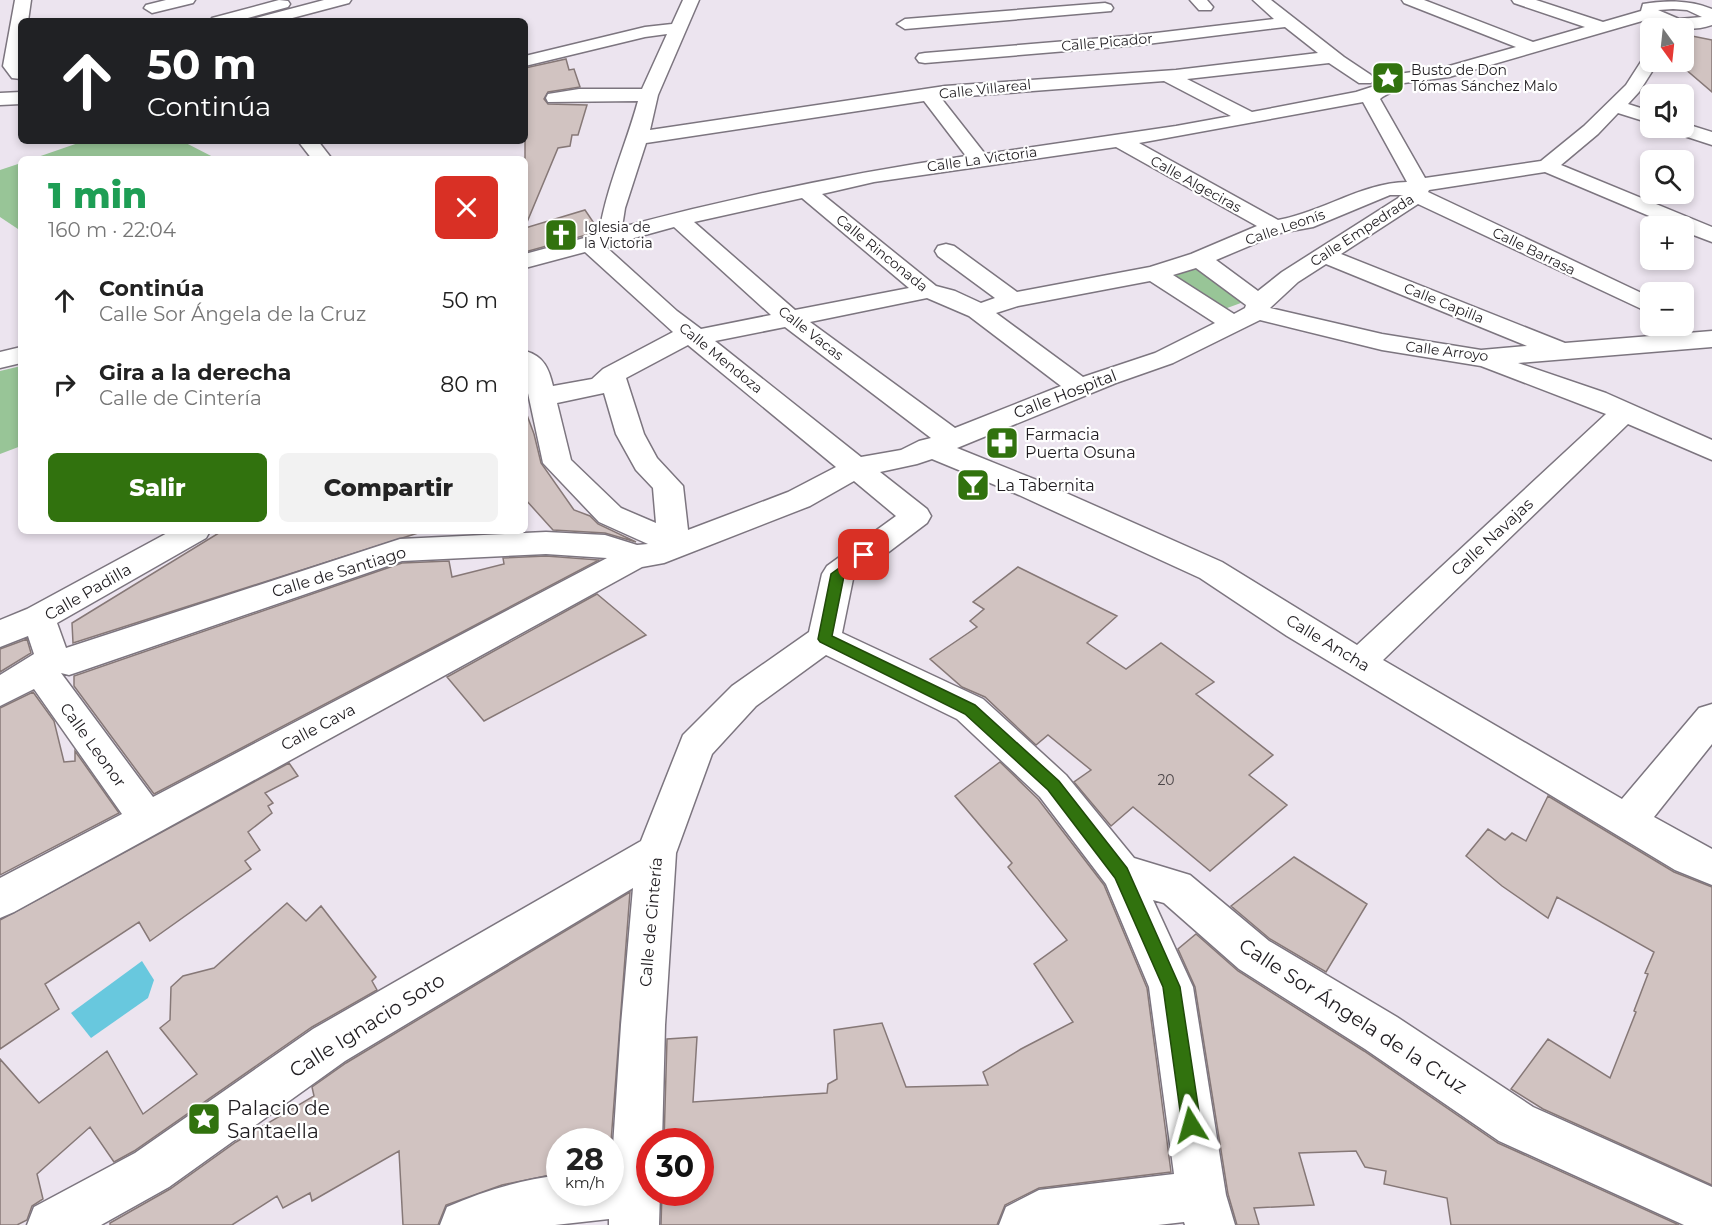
<!DOCTYPE html>
<html lang="es">
<meta charset="utf-8">
<style>
:root{--surface:#fff;--page:#f2f2f2;--text:#222;--muted:#767676;--accent:#31720e}
body{margin:0;font-family:Montserrat,sans-serif;background:var(--page);color:var(--text);height:100vh;display:flex;flex-direction:column;font-size:22px;white-space:nowrap}
*{box-sizing:border-box;margin:0}
p{font-size:20px;color:var(--muted)}
.icon{flex:none;width:33px;height:33px;fill:none;stroke:currentColor;stroke-width:2;stroke-linecap:round;stroke-linejoin:round}
.map{position:relative;flex:1;overflow:hidden}
.drawer{position:absolute;left:18px;top:156px;width:510px;height:378px;display:flex;flex-direction:column;background:var(--surface);border-radius:9px;box-shadow:0 3px 9px #0003}
.drawer>*{flex:none}
.banner{position:absolute;left:18px;top:18px;width:510px;height:126px;border-radius:9px;box-shadow:0 3px 9px #0003;background:#202124;color:#fff;overflow:hidden}
.needle{width:39px;rotate:165deg}
.tools{position:absolute;left:1640px;top:18px;display:grid;gap:12px}
.tools a{display:grid;place-items:center;width:54px;height:54px;border-radius:9px;background:var(--surface);box-shadow:0 3px 9px #0003;font-size:30px}
.speed{position:absolute;left:546px;top:1128px;display:flex;gap:12px;font-size:30px;font-weight:700;text-align:center}
.speed>*{display:grid;place-content:center;width:78px;height:78px;border-radius:50%;background:var(--surface);box-shadow:0 3px 9px #0003;line-height:1}
.speed small{font-size:15px;font-weight:400}
.speed .limit{border:9px solid #d22;background:#fff;color:#111}
.pin{position:absolute;display:grid;place-items:center;width:51px;height:51px;color:#fff;margin:-26px;border-radius:12px;box-shadow:0 3px 9px #0006}
.me{position:absolute;width:66px;margin:-33px;rotate:352deg;stroke-linejoin:round;filter:drop-shadow(0 0 4px #0008)}
.turn{display:flex;align-items:center;gap:21px;height:126px;padding:0 30px;font-size:27px}
.turn .icon{width:78px;height:78px;stroke-width:2.5}
.turn b{display:block;font-size:42px;line-height:51px}
.round{display:grid;place-items:center;flex:none;width:63px;height:63px;border-radius:9px;background:var(--page)}
.summary{display:flex;align-items:center;justify-content:space-between;height:102px;padding:0 30px}
h1{font-size:36px;font-weight:800;line-height:45px;color:#1e9e55}
.action{display:flex;gap:12px;margin-top:auto;padding:12px 30px}
.action a{flex:1;height:69px;border-radius:9px;background:var(--accent);color:#fff;font-size:24px;font-weight:800;line-height:69px;text-align:center}
.action a+a{background:var(--page);color:var(--text)}
ul{padding:0;list-style:none}
li{display:flex;align-items:center;gap:18px;height:84px;padding:0 30px}
li div{flex:1}
li b{display:block;font-size:22px}
li em{font-style:normal}
.map>svg:first-child{display:block}
</style>
<div class="map">
<svg width="1712" height="1225" viewBox="0 0 1712 1225">
<rect width="100%" height="100%" fill="#ece4ef"/>
<!-- green -->
<path fill="#98c597" d="M84,141H182L217,159H32Z
M21,163V231L0,217V170Z
M1203,265L1249,300L1219,311L1165,278Z
M21,366V446L0,454V371Z"/>
<!-- water -->
<path fill="#68c8de" d="M142,961L154,980L148,998L91,1038L71,1013Z"/>
<!-- building -->
<path fill="#d1c3c1" stroke="#867877" stroke-width="1.5" d="M1687,35L1712,40V92L1677,62H1683V41Z
M566,59L569,70L574,69L580,87L548,92L544,99L548,104L587,105L578,135H572L570,146L558,148L525,227V68Z
M585,210L598,229L597,232L525,252V228Z
M525,415H527L534,434L541,463L574,510L590,516L598,524L636,542L605,533L553,530L525,499Z
M222,531H417L418,533L73,643L72,623Z
M546,556L599,560L154,794L74,686V676L402,563L449,561L452,577L504,564L503,558Z
M1018,567L1117,616L1087,643L1126,669L1161,643L1214,682L1196,694L1273,755L1249,775L1287,805L1210,871L1133,807L1111,826L1074,782L1091,770L1048,735L1036,745L985,697L962,687L930,659L977,627L970,621L984,609L973,602Z
M597,594L646,635L484,721L447,677Z
M27,639L31,653L0,672V649Z
M33,692L54,721L64,762L75,761V751L119,813L0,875V708Z
M1000,762L1038,799L1104,885L1147,988L1171,1172L1039,1188L1005,1205L997,1225H661L662,1192H700V1142H664L667,1039L697,1037L693,1102L827,1093L828,1084L837,1079L834,1030L882,1023L906,1087L988,1085L983,1072L1021,1049L1073,1022L1034,964L1067,940L1008,867L1012,863L955,796Z
M289,763L298,776L265,793L273,803L268,806L272,813L248,832L260,850L245,861L251,869L150,941L139,922L45,984L59,1009L0,1049V920Z
M1548,796L1674,872L1712,887V1185L1543,1109L1511,1089L1548,1039L1610,1078L1636,1012L1634,1011L1648,974L1645,973L1654,952L1557,897L1548,918L1502,886L1466,856L1488,829L1505,840L1512,833L1526,841Z
M1294,857L1367,904L1326,972L1270,939L1231,906Z
M630,892L611,1142H560V1173L502,1185L446,1205L438,1225H403L399,1151L312,1201L310,1193L283,1208L277,1196L232,1225H110V1223L170,1189L236,1142L314,1096L312,1087L346,1063Z
M287,903L306,921L321,906L376,977L372,981L377,990L312,1027L134,1151L114,1162L90,1127L37,1174L43,1199L32,1206L27,1220L17,1225H0V1059L39,1103L107,1051L143,1114L197,1074L160,1028L170,1020L171,987L183,976L214,968Z
M1196,934L1238,971L1364,1051L1498,1143L1679,1225H1451L1447,1198L1384,1184L1386,1171L1365,1167L1356,1151L1299,1153L1314,1205L1254,1208L1259,1225H1237L1228,1194L1195,987L1178,949Z"/>
<g fill="none" stroke-linecap="round" stroke-linejoin="round">
<!-- minor casing -->
<g stroke="#7c757f" stroke-width="3">
<path id="minor" d="M15,0H31L28,21H21V79L12,78L3,66Z
M166,0H195L193,3L152,13L144,8L146,5Z
M279,0L288,1L290,4L288,7L237,21H210L212,18Z
M324,0H351L349,3L281,21H254L256,18Z
M683,0H699L658,95L650,130L945,86L1176,70L1318,53L1285,27L1139,45L925,63L919,62L916,58L919,54L925,53L1139,35L1274,19L1253,0H1271L1344,57L1371,75L1374,79L1371,83H1359L1329,63L1187,79L1252,112L1356,92L1390,81L1396,82L1399,86C1395,93 1386,93 1380,99L1425,178L1541,161L1584,126L1626,85L1644,57L1650,56V62H1658L1639,92L1628,104L1650,111V123L1618,113L1598,134L1561,165L1712,227V242L1683,231V226H1673L1545,172L1429,190L1428,192L1650,297V313L1418,204L1341,254L1565,343L1712,331V347L1518,363L1606,393L1712,440V460L1628,424L1383,660L1622,799L1699,708L1712,704V744L1654,817L1712,849V885L1675,870L1287,636L1200,578L1019,495L932,459L917,464L880,472L927,509L931,516L927,523L853,579L842,633L983,699L1066,775L1134,858L1190,875L1269,941L1397,1017L1533,1107L1712,1187V1225H1684L1499,1141L1365,1049L1239,969L1164,903L1153,900L1193,987L1226,1195L1235,1225H1185L1184,1222L1158,1225H999L1006,1207L1039,1190L1174,1174L1149,987L1106,884L1040,797L957,719L826,655L756,706L712,754L676,853L665,1025L662,1142H650V1192H660L659,1225H609V1219L555,1225H440L447,1207C484,1191 520,1180 560,1175V1192H610L621,1025L633,888L345,1061L169,1187L101,1225H27L34,1207L135,1153L313,1029L641,841L683,735L732,686L809,632L822,574L827,566L896,516L854,481L810,506L664,563L642,567L14,912L0,918V878L122,814L34,689L0,706V675L34,654L28,636L0,647V620L27,609L171,531H210L206,538L57,623L66,648L400,539L546,532L605,535L637,545L648,544L599,522L543,463L525,379V351C544,356 549,369 553,386L592,379L603,369L673,332L585,252L525,268V254L599,234C606,188 626,145 638,101L548,102L546,98L548,94L579,89H642L667,34L645,37L525,66V56L645,27L672,24ZM1164,81L1231,116L1176,126L985,154L941,98ZM924,101L966,156C851,173 735,197 622,227L625,208L646,143ZM1363,102L1407,182C1361,183 1323,212 1278,220L1139,143ZM1116,147L1257,226L1191,254L1150,267L1017,292L954,246L946,244L938,246L935,251L938,256L995,298L981,303L955,291L936,286L822,194L874,182ZM1390,195H1403L1282,272L1258,291L1216,260L1280,233L1313,227ZM802,198L909,288L795,310L694,222ZM674,227L771,315L701,329L677,311L605,246ZM1326,264L1527,346L1481,350L1382,334L1270,308L1298,282ZM1196,268L1246,305L1245,308L1234,314L1173,275ZM1150,281L1215,323L1155,353L1083,377L996,313L1018,306ZM927,298L969,316L1061,386L955,428L810,322ZM1260,320L1382,350L1481,366L1606,414L1357,645L1222,562L1039,481L957,448L1116,383L1173,363ZM785,327L931,438L919,441L901,450L861,457L715,341ZM688,345L836,467L788,492L688,530L683,486L657,458L644,434L626,378ZM604,393L616,434L636,470L653,488L656,523L621,508L571,460L557,403ZM546,554L607,558L153,797L61,673L69,675L81,671L402,561Z
M1190,0H1207L1213,7L1211,10H1199Z
M1402,0H1424L1533,42L1585,27L1514,3L1512,0H1536L1603,22L1641,11L1643,4C1666,0 1690,0 1712,9V25C1691,32 1669,29 1649,19L1449,77L1404,83L1398,82L1395,78L1398,74L1442,68L1516,47L1404,3ZM1673,9L1687,10L1702,17L1679,19L1658,10Z
M1105,3L1111,5L1113,8L1111,11L905,29L897,24L905,19Z
M21,92V104L0,105V93Z
M1683,123L1712,132V145L1672,132L1669,128H1683Z
M298,141H318L332,159H312Z
M21,347V363L0,368V352Z"/>
</g>
<!-- minor -->
<use href="#minor" fill="#fff" fill-rule="evenodd"/>
</g>
<!-- route -->
<path fill="#31720e" stroke="#204a09" stroke-width="1.5" d="M864,550L868,552L870,555L868,558L844,576L832,636L975,705L1059,781L1127,868L1180,987L1201,1125L1198,1132L1191,1135L1185,1132L1182,1125L1163,987L1115,878L1048,790L965,714L820,642L818,639L831,574Z"/>
<!-- icons -->
<defs>
<g id="sight-square" transform="scale(1.725)"><rect x="-9" y="-9" width="18" height="18" rx="4" fill="#31720e" stroke="#fff"/><path d="M0-6L1.8-2.2L6-1.7L2.9 1.2L3.7 5.4L0 3.3L-3.7 5.4L-2.9 1.2L-6-1.7L-1.8-2.2Z" fill="#fff"/></g>
<g id="church-square" transform="scale(1.725)"><rect x="-9" y="-9" width="18" height="18" rx="4" fill="#31720e" stroke="#fff"/><path d="M-1.2-6h2.4v3.5h3.3v2.4h-3.3V6h-2.4V-.1h-3.3v-2.4h3.3Z" fill="#fff"/></g>
<g id="pharmacy-square" transform="scale(1.725)"><rect x="-9" y="-9" width="18" height="18" rx="4" fill="#31720e" stroke="#fff"/><path d="M-2-6h4v4h4v4h-4v4h-4v-4h-4v-4h4Z" fill="#fff"/></g>
<g id="bar-square" transform="scale(1.725)"><rect x="-9" y="-9" width="18" height="18" rx="4" fill="#31720e" stroke="#fff"/><path d="M-6-5H6L.8 .8V4.5H3.5V6h-7V4.5H-.8V.8Z" fill="#fff"/></g>
</defs>
<g fill-rule="evenodd">
<use href="#sight-square" x="1388" y="78"/>
<use href="#church-square" x="561" y="235"/>
<use href="#pharmacy-square" x="1002" y="443"/>
<use href="#bar-square" x="973" y="485"/>
<use href="#sight-square" x="204" y="1119"/>
</g>
<g text-anchor="middle" dominant-baseline="central" stroke-width="4.5" stroke-linejoin="round" paint-order="stroke">
<!-- far-street labels -->
<g font-size="14" fill="#201d21" stroke="#fff">
<text transform="translate(1107 42) rotate(-5)">Calle Picador</text>
<text transform="translate(985 89) rotate(-6)">Calle Villareal</text>
<text transform="translate(982 159) rotate(-8)">Calle La Victoria</text>
<text transform="translate(1196 184) rotate(29)">Calle Algeciras</text>
<text transform="translate(1285 227) rotate(-19)">Calle Leonís</text>
<text transform="translate(1362 230) rotate(-33)">Calle Empedrada</text>
<text transform="translate(1534 251) rotate(26)">Calle Barrasa</text>
<text transform="translate(882 253) rotate(39)">Calle Rinconada</text>
<text transform="translate(1444 303) rotate(22)">Calle Capilla</text>
<text transform="translate(811 333) rotate(38)">Calle Vacas</text>
<text transform="translate(1447 351) rotate(7)">Calle Arroyo</text>
<text transform="translate(721 358) rotate(39)">Calle Mendoza</text>
</g>
<!-- far-poi labels -->
<g font-size="14" fill="#201d21" stroke="#fff" text-anchor="start">
<text x="1411" y="70">Busto de Don<tspan x="1411" dy="16">Tómas Sánchez Malo</tspan></text>
<text x="584" y="227">Iglesia de<tspan x="584" dy="16">la Victoria</tspan></text>
</g>
<!-- number labels -->
<g font-size="14" fill="#4c4649">
<text x="1166" y="780">20</text>
</g>
<!-- street labels -->
<g font-size="16" fill="#201d21" stroke="#fff">
<text transform="translate(1065 394) rotate(-21)">Calle Hospital</text>
<text transform="translate(1492 537) rotate(-43)">Calle Navajas</text>
<text transform="translate(339 572) rotate(-17)">Calle de Santiago</text>
<text transform="translate(88 592) rotate(-30)">Calle Padilla</text>
<text transform="translate(1328 643) rotate(31)">Calle Ancha</text>
<text transform="translate(318 727) rotate(-28)">Calle Cava</text>
<text transform="translate(93 745) rotate(54)">Calle Leonor</text>
<text transform="translate(651 922) rotate(-85)">Calle de Cintería</text>
</g>
<!-- poi labels -->
<g font-size="16" fill="#201d21" stroke="#fff" text-anchor="start">
<text x="1025" y="434">Farmacia<tspan x="1025" dy="18">Puerta Osuna</tspan></text>
<text x="996" y="485">La Tabernita</text>
</g>
<!-- near-street labels -->
<g font-size="20" fill="#201d21" stroke="#fff">
<text transform="translate(1353 1016) rotate(33)">Calle Sor Ángela de la Cruz</text>
<text transform="translate(367 1025) rotate(-32)">Calle Ignacio Soto</text>
</g>
<!-- near-poi labels -->
<g font-size="20" fill="#201d21" stroke="#fff" text-anchor="start">
<text x="227" y="1108">Palacio de<tspan x="227" dy="23">Santaella</tspan></text>
</g>
</g>
</svg>
<div class="tools">
<a><svg class="needle" viewBox="-14 -14 28 28"><path d="M0-13l5 13h-10z" fill="#e53935"/><path d="M0 13l5-13h-10z" fill="#767676"/></svg></a>
<a><svg class="icon" aria-label="sound" viewBox="0 0 24 24"><path d="M4 9h4l5-4v14l-5-4H4zM17 9q2 3 0 6"/></svg></a>
<a><svg class="icon" aria-label="search" viewBox="0 0 24 24"><circle cx="10" cy="10" r="6"/><path d="M15 15l6 6"/></svg></a>
<a>+</a>
<a>−</a>
</div>
<div class="speed"><div>28<small>km/h</small></div><div class="limit">30</div></div>
<div class="pin" style="left:864px;top:555px;background:#d93025"><svg class="icon" aria-label="arrive" viewBox="0 0 24 24"><path d="M6 21V4h12l-3 4 3 4H6"/></svg></div>
<svg class="me" style="left:1191px;top:1125px" viewBox="-20 -20 40 40"><path d="M0-17L14 15 0 8-14 15z" fill="#31720e" stroke="#fff" stroke-width="4"/></svg>
<div class="banner">
<div class="turn"><svg class="icon" aria-label="ahead" viewBox="0 0 24 24"><path d="M12 20V5M6 11l6-6 6 6"/></svg><div><b>50 m</b>Continúa</div></div>
</div>
<section class="drawer">
<div class="summary"><div><h1>1 min</h1><p>160 m · 22:04</p></div><a class="round" style="background:#d93025;color:#fff"><svg class="icon" aria-label="close" viewBox="0 0 24 24"><path d="M6 6l12 12M18 6L6 18"/></svg></a></div>
<ul>
<li><svg class="icon" aria-label="ahead" viewBox="0 0 24 24"><path d="M12 20V5M6 11l6-6 6 6"/></svg><div><b>Continúa</b><p>Calle Sor Ángela de la Cruz</p></div><em>50 m</em></li>
<li><svg class="icon" aria-label="right" viewBox="0 0 24 24"><path d="M7 20v-9h11M14 6l5 5-5 5"/></svg><div><b>Gira a la derecha</b><p>Calle de Cintería</p></div><em>80 m</em></li>
</ul>
<div class="action"><a>Salir</a><a>Compartir</a></div>
</section>
</div>
